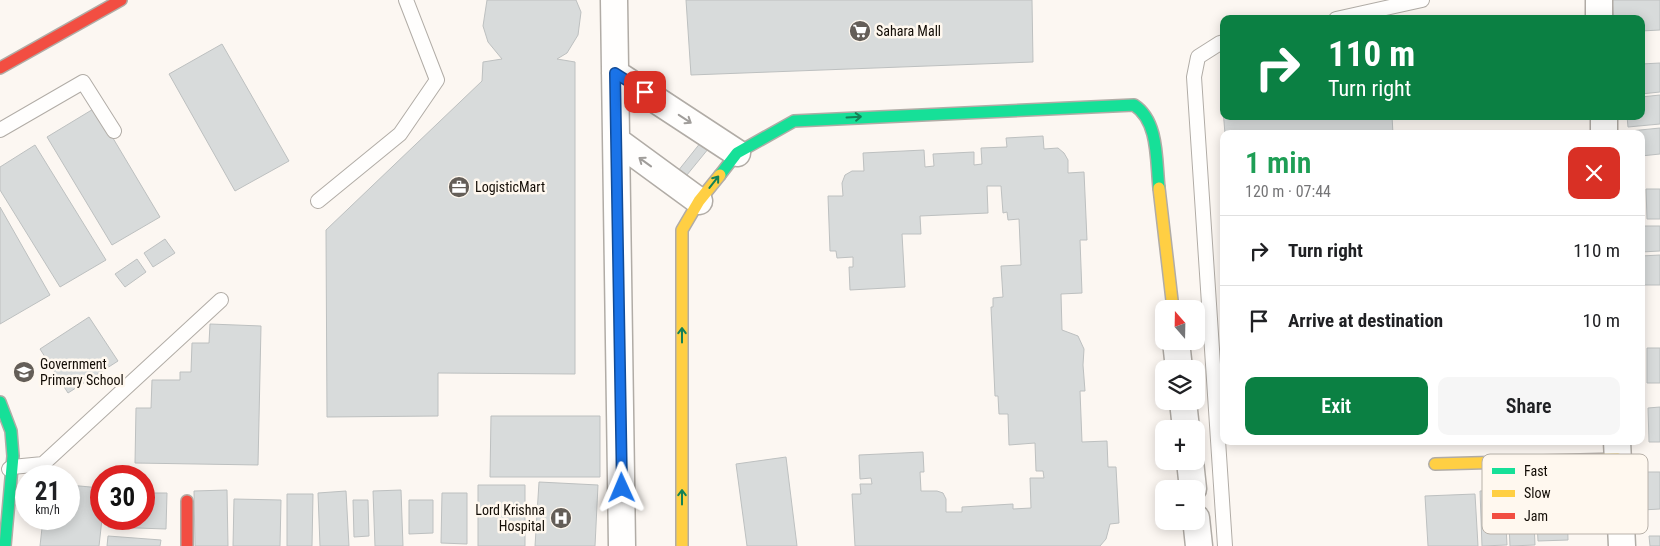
<!DOCTYPE html>
<meta charset="utf-8">
<style>
:root{--surface:#fff;--page:#f6f6f6;--text:#202124;--muted:#757577;--line:#e0e0e0;--accent:#0b8043}
body{margin:0;font-family:"Roboto Condensed",sans-serif;background:var(--page);color:var(--text);height:100vh;display:flex;flex-direction:column;font-size:19px;white-space:nowrap}
*{box-sizing:border-box;margin:0}
p{font-size:16px;color:var(--muted)}
.icon{flex:none;width:28px;height:28px;fill:none;stroke:currentColor;stroke-width:2;stroke-linecap:round;stroke-linejoin:round}
.map{position:relative;flex:1;overflow:hidden}
.drawer{position:absolute;left:1220px;top:130px;width:425px;height:315px;display:flex;flex-direction:column;background:var(--surface);border-radius:10px;box-shadow:0 2px 12px #0003}
.drawer>*{flex:none}
.hud{position:absolute;left:1220px;top:15px;width:425px;height:105px;border-radius:10px;box-shadow:0 2px 12px #0003;background:#0b8043;color:#fff;overflow:hidden}
.needle{width:32px;rotate:340deg}
.controls{position:absolute;left:1155px;top:300px;display:grid;gap:10px}
.controls a{display:grid;place-items:center;width:50px;height:50px;border-radius:10px;background:var(--surface);box-shadow:0 2px 12px #0003;font-size:25px}
.speed{position:absolute;left:15px;top:465px;display:flex;gap:10px;font-size:25px;font-weight:700;text-align:center}
.speed>*{display:grid;place-content:center;width:65px;height:65px;border-radius:50%;background:var(--surface);box-shadow:0 2px 12px #0003;line-height:1}
.speed small{font-size:12px;font-weight:400}
.speed .limit{border:8px solid #d22;background:#fff;color:#111}
.pin{position:absolute;display:grid;place-items:center;width:42px;height:42px;color:#fff;margin:-21px;border-radius:10px;box-shadow:0 2px 8px #0006}
.me{position:absolute;width:55px;margin:-28px;rotate:359deg;stroke-linejoin:round;filter:drop-shadow(0 0 4px #0008)}
.turn{display:flex;align-items:center;gap:18px;height:105px;padding:0 25px;font-size:22px}
.turn .icon{width:65px;height:65px;stroke-width:2.5}
.turn b{display:block;font-size:35px;line-height:42px}
.round{display:grid;place-items:center;flex:none;width:52px;height:52px;border-radius:10px;background:var(--page)}
.overview{display:flex;align-items:center;justify-content:space-between;height:85px;padding:0 25px}
h1{font-size:30px;font-weight:600;line-height:38px;color:#1e9e55}
.primary-button{display:flex;gap:10px;margin-top:auto;padding:10px 25px}
.primary-button a{flex:1;height:58px;border-radius:10px;background:var(--accent);color:#fff;font-size:20px;font-weight:600;line-height:58px;text-align:center}
.primary-button a+a{background:var(--page);color:var(--text)}
ul{padding:0;list-style:none}
li{display:flex;align-items:center;gap:15px;height:70px;padding:0 25px;border-top:1px solid var(--line)}
li div{flex:1}
li b{display:block;font-size:19px}
li em{font-style:normal}
.map>svg:first-child{display:block}
</style>
<div class="map">
<svg width="1660" height="546" viewBox="0 0 1660 546">
<rect width="100%" height="100%" fill="#fcf7f2"/>
<!-- building -->
<path fill="#d8dbdb" stroke="#bdc0c0" d="M487,0H576L581,12L578,35L567,53L557,59L575,62V374L438,373V416L327,417L326,230L482,81L483,62L502,59L488,42L483,26Z
M686,0H1032L1033,62L691,75Z
M1612,0H1660V30L1641,31V19H1614Z
M222,44L289,161L235,191L169,74Z
M1660,63V92L1641,94V64Z
M1660,95V124L1628,127L1627,116H1641V97Z
M1222,97H1224V116H1392L1393,134H1225Z
M95,108L160,217L112,245L47,137Z
M1660,128V154L1641,156V134H1631L1630,131Z
M1043,136L1044,149L1058,148L1064,153L1068,160V173L1084,172L1087,240H1080L1082,293L1061,294L1062,330L1078,336L1084,349L1083,365L1085,391H1080L1082,442L1107,441L1108,467H1116L1119,523L1110,524L1106,539L1100,546H855L852,494H861L860,484H872L871,478L860,479L859,455L923,452L924,472H920L921,491H937L943,493L946,499V512H962V507L1013,504V509L1031,508L1030,478H1044L1043,471H1036L1035,443L1009,445L1008,414H999L998,396H995L991,307H993V298L1003,297L1001,266L1021,265L1019,219L1008,220L1007,212L1003,213L1001,186H987L988,213L920,216L921,234H902L905,287L850,290L849,267H853V257L837,258L836,251H830L828,196H843L842,183L845,175L852,171H864L863,153L924,150L925,167L934,166L933,154L974,152V165L982,164L981,148L1007,147L1006,138Z
M705,137L713,143L682,181L674,176Z
M35,145L106,260L60,287L0,190V167Z
M1646,189H1660V219H1647Z
M0,207L50,295L0,324Z
M1641,226H1660V251L1641,252Z
M165,239L175,253L153,267L144,253Z
M1660,255V285H1641V256Z
M137,259L146,272L125,287L115,274Z
M89,317L118,361L68,393L40,349Z
M210,324L261,326L258,465L135,463L136,408H151L152,380H180V372H191L192,343H209Z
M1647,348H1660V383H1647Z
M1660,407V442H1649L1648,408Z
M491,416H600V477H490Z
M786,457L797,546H747L736,464Z
M1641,472H1660V509L1642,510Z
M539,482L598,485L595,546H535Z
M69,485L101,488L102,519L99,546H40L43,519H69Z
M478,485H525V546H478Z
M227,490L228,546H195L194,491Z
M401,490L403,546H375L373,491Z
M1504,490L1507,545L1482,546L1480,491Z
M346,491L349,546H320L318,493Z
M144,493H167L166,529L108,527V519H144Z
M442,493H467V544L441,543Z
M287,494H313L312,546H287Z
M1475,494L1478,546H1428L1425,496Z
M234,499L281,500L280,546H233Z
M353,500H368L369,536L354,537Z
M409,500H433V533L409,534Z
M1533,500L1535,545L1510,546L1508,501Z
M1567,500L1568,540L1538,541L1536,501Z
M108,536L161,540L160,546H107Z
M1649,536H1660V546H1650Z"/>
<g fill="none" stroke-linecap="round" stroke-linejoin="round">
<!-- lane casing -->
<g stroke="#b1aca6" stroke-width="16">
<path id="lane" d="M1336,19L1422,0
M1224,42L1220,43L1198,57L1194,77L1225,546
M0,130L83,82L114,131
M318,201L400,134L437,80L406,0
M9,469L12,467L43,464L221,300"/>
</g>
<!-- street casing -->
<g stroke="#b1aca6" stroke-width="29">
<path id="street" d="M614,0L622,546
M1599,0V19
M615,73L737,153
M1604,116V134
M617,141L699,201
M1176,341L1179,369
M1183,401L1186,429
M1617,441L1622,546
M1190,461L1193,489
M1196,518L1199,546"/>
</g>
<!-- fast casing -->
<g stroke="#b1aca6" stroke-width="14">
<path id="fast" d="M720,175L737,153L794,121L1134,105C1159,121 1156,161 1159,188
M0,402L11,431L13,456L5,546"/>
</g>
<!-- slow casing -->
<g stroke="#b1aca6" stroke-width="14">
<path id="slow" d="M1159,188L1173,309
M1435,464L1618,459
M682,546V230L699,201L720,175"/>
</g>
<!-- jam casing -->
<g stroke="#b1aca6" stroke-width="14">
<path id="jam" d="M0,68L121,0
M187,501V546"/>
</g>
<!-- lane -->
<use href="#lane" stroke="#fffefd" stroke-width="14"/>
<!-- street -->
<use href="#street" stroke="#fffefd" stroke-width="26"/>
<!-- fast -->
<use href="#fast" stroke="#16e098" stroke-width="11"/>
<!-- slow -->
<use href="#slow" stroke="#ffcf43" stroke-width="11"/>
<!-- jam -->
<use href="#jam" stroke="#f24e42" stroke-width="11"/>
</g>
<!-- one-way arrows -->
<defs><path id="oneway-shaft" d="M-6 0H5M1.5-3L5.5 0L1.5 3" fill="none" stroke-width="1.6" stroke-linecap="round" stroke-linejoin="round" transform="scale(1.25)"/></defs>
<g stroke="#148156">
<use href="#oneway-shaft" transform="translate(854 117) rotate(-3)"/>
<use href="#oneway-shaft" transform="translate(714 182) rotate(-52)"/>
<use href="#oneway-shaft" transform="translate(682 335) rotate(-90)"/>
<use href="#oneway-shaft" transform="translate(682 497) rotate(-90)"/>
</g>
<g stroke="#a09d9a">
<use href="#oneway-shaft" transform="translate(685 119) rotate(33)"/>
<use href="#oneway-shaft" transform="translate(645 162) rotate(-144)"/>
</g>
<g fill="none" stroke-linecap="round" stroke-linejoin="round">
<!-- route casing -->
<g stroke="#114b97" stroke-width="12">
<path id="route" d="M622,488L615,73L645,92"/>
</g>
<!-- route -->
<use href="#route" stroke="#1a73e8" stroke-width="9"/>
</g>
<!-- icons -->
<defs>
<g id="supermarket-disc" transform="scale(1.125)"><circle r="9.5" fill="#645e58" stroke="#fff8ef"/><path d="M-6-5.5h2.5l.6 2H6L4.5 2H-2.5L-4.4-4H-6ZM-1.5 3.2a1.3 1.3 0 1 0 .1 0ZM3 3.2a1.3 1.3 0 1 0 .1 0Z" fill="#fff"/></g>
<g id="office-disc" transform="scale(1.125)"><circle r="9.5" fill="#645e58" stroke="#fff8ef"/><path d="M-6-3h4V-5.5h4V-3h4V5H-6ZM-1-4.5V-3h2v-1.5ZM-6 0V1H6V0Z" fill="#fff"/></g>
<g id="school-disc" transform="scale(1.125)"><circle r="9.5" fill="#645e58" stroke="#fff8ef"/><path d="M0-5L7-2L0 1L-7-2ZM-4 1L0 2.5L4 1V4Q0 6-4 4Z" fill="#fff"/></g>
<g id="hospital-disc" transform="scale(1.125)"><circle r="9.5" fill="#645e58" stroke="#fff8ef"/><path d="M-5-5h3v3.5h4V-5h3V5h-3V1.5h-4V5h-3Z" fill="#fff"/></g>
</defs>
<g fill-rule="evenodd">
<use href="#supermarket-disc" x="860" y="31"/>
<use href="#office-disc" x="459" y="187"/>
<use href="#school-disc" x="24" y="372"/>
<use href="#hospital-disc" x="561" y="518"/>
</g>
<g text-anchor="middle" dominant-baseline="central" stroke-width="5" stroke-linejoin="round" paint-order="stroke">
<!-- poi labels -->
<g font-size="14" fill="#120c05" stroke="#fff8ef" text-anchor="start">
<text x="876" y="31">Sahara Mall</text>
<text x="475" y="187">LogisticMart</text>
<text x="40" y="364">Government<tspan x="40" dy="16">Primary School</tspan></text>
<text x="545" y="510" text-anchor="end">Lord Krishna<tspan x="545" dy="16">Hospital</tspan></text>
</g>
</g>
<!-- legend -->
<rect x="1482" y="454" width="166" height="80" rx="8" fill="#fff8ef" stroke="#b8b1a9" stroke-width="1"/>
<rect x="1492" y="468" width="23" height="6" fill="#16e098"/>
<rect x="1492" y="490" width="23" height="7" fill="#ffcf43"/>
<rect x="1492" y="513" width="23" height="6" fill="#f24e42"/>
<g font-size="14" fill="#120c05">
<text x="1524" y="476">Fast</text>
<text x="1524" y="498">Slow</text>
<text x="1524" y="521">Jam</text>
</g>
</svg>
<div class="controls">
<a><svg class="needle" viewBox="-14 -14 28 28"><path d="M0-13l5 13h-10z" fill="#e53935"/><path d="M0 13l5-13h-10z" fill="#757577"/></svg></a>
<a><svg class="icon" aria-label="layers" viewBox="0 0 24 24"><path d="M12 4l9 5-9 5-9-5zM3 14l9 5 9-5"/></svg></a>
<a>+</a>
<a>−</a>
</div>
<div class="speed"><div>21<small>km/h</small></div><div class="limit">30</div></div>
<div class="pin" style="left:645px;top:92px;background:#d93025"><svg class="icon" aria-label="arrive" viewBox="0 0 24 24"><path d="M6 21V4h12l-3 4 3 4H6"/></svg></div>
<svg class="me" style="left:622px;top:488px" viewBox="-20 -20 40 40"><path d="M0-17L14 15 0 8-14 15z" fill="#1a73e8" stroke="#fff" stroke-width="4"/></svg>
<div class="hud">
<div class="turn"><svg class="icon" aria-label="right" viewBox="0 0 24 24"><path d="M7 20v-9h11M14 6l5 5-5 5"/></svg><div><b>110 m</b>Turn right</div></div>
</div>
<section class="drawer">
<div class="overview"><div><h1>1 min</h1><p>120 m · 07:44</p></div><a class="round" style="background:#d93025;color:#fff"><svg class="icon" aria-label="close" viewBox="0 0 24 24"><path d="M6 6l12 12M18 6L6 18"/></svg></a></div>
<ul>
<li><svg class="icon" aria-label="right" viewBox="0 0 24 24"><path d="M7 20v-9h11M14 6l5 5-5 5"/></svg><div><b>Turn right</b></div><em>110 m</em></li>
<li><svg class="icon" aria-label="arrive" viewBox="0 0 24 24"><path d="M6 21V4h12l-3 4 3 4H6"/></svg><div><b>Arrive at destination</b></div><em>10 m</em></li>
</ul>
<div class="primary-button"><a>Exit</a><a>Share</a></div>
</section>
</div>
